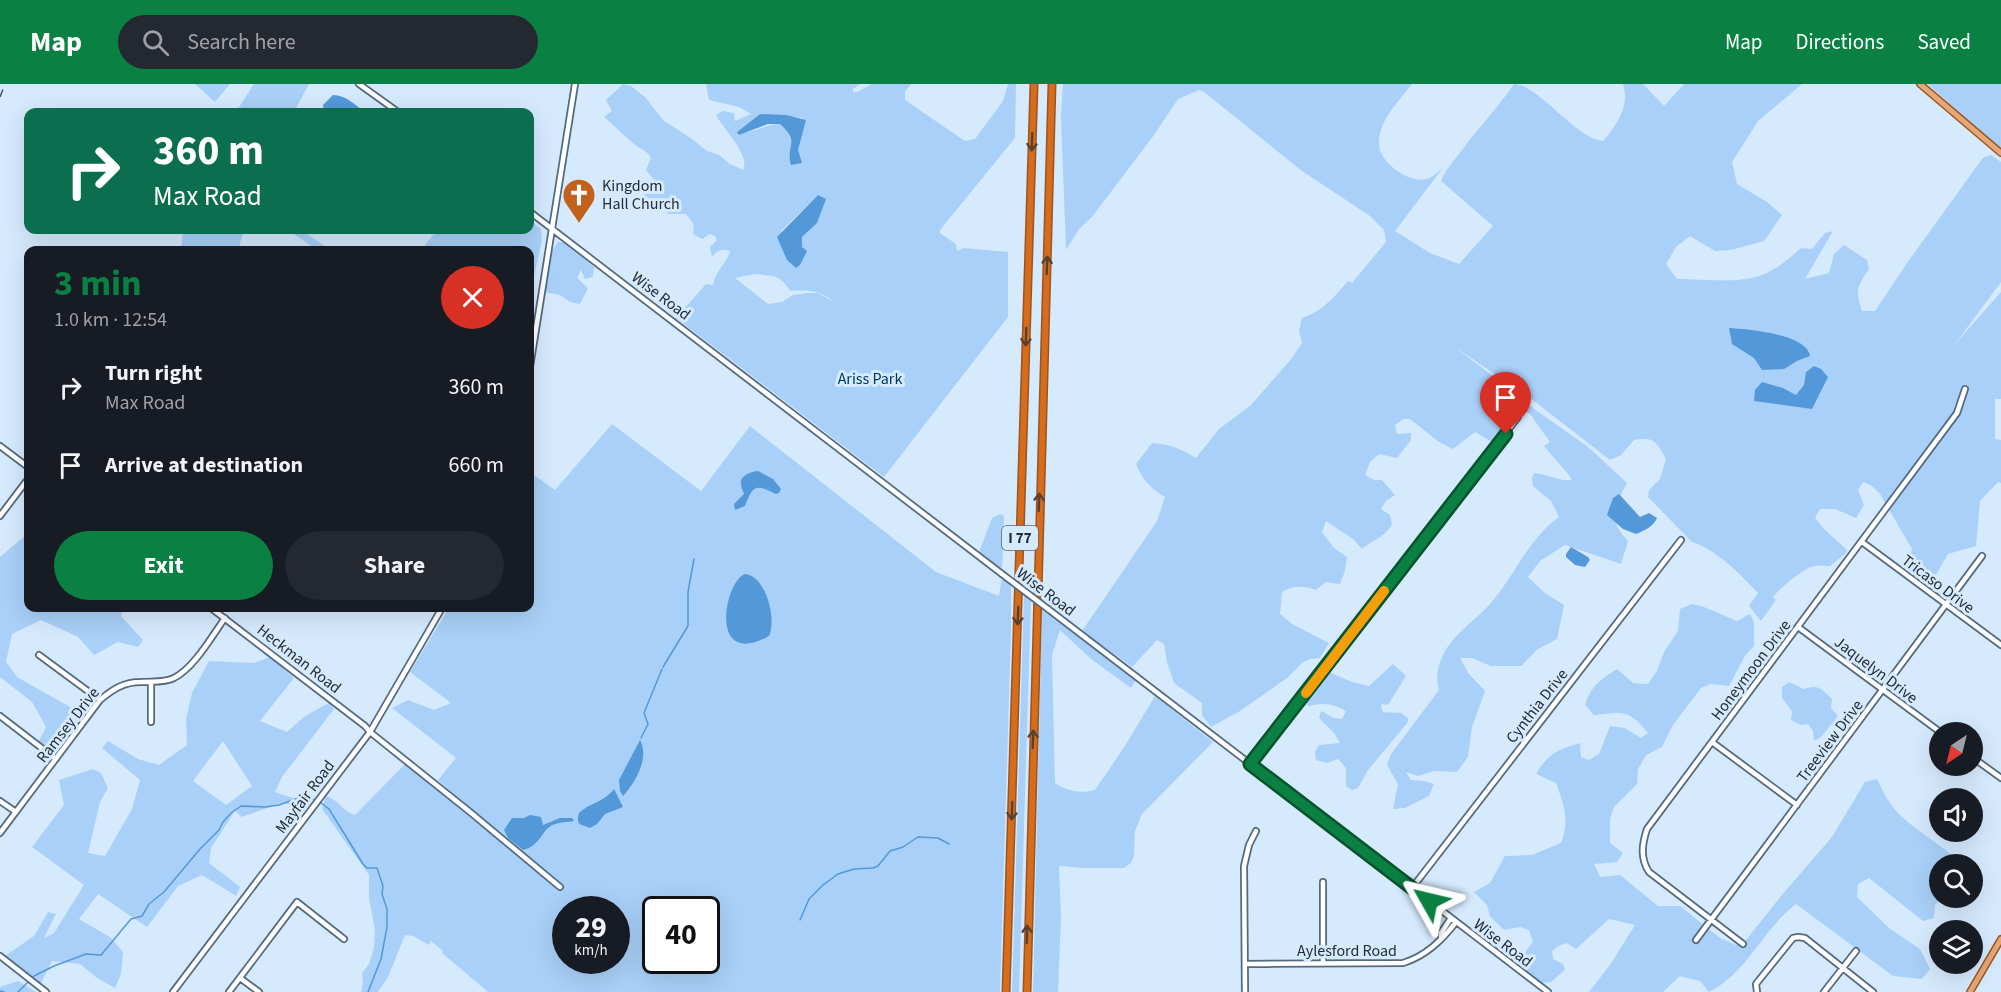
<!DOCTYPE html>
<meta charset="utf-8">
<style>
:root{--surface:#171b24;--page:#242831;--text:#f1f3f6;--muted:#9ea1a6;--accent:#0b8043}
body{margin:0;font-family:"Source Sans 3",sans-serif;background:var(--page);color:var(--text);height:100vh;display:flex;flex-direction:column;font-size:22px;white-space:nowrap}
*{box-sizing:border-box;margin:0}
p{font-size:20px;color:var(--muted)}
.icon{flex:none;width:33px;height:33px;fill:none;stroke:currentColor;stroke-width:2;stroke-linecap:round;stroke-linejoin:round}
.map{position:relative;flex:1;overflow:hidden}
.sheet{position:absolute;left:24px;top:162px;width:510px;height:366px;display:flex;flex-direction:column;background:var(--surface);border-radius:12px;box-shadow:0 6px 24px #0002}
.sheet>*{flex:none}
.hud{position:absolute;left:24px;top:24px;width:510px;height:126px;border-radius:12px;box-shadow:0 6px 24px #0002;background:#0b6e4f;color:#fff;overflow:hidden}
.needle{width:39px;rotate:215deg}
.fabs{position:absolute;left:1929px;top:638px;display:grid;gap:12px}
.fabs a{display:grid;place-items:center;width:54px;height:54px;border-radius:50%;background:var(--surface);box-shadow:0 6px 24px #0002;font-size:30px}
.speed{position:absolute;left:552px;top:812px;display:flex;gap:12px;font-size:30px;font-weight:700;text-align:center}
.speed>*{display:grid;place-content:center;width:78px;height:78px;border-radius:50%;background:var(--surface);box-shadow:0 6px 24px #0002;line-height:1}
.speed small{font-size:15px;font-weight:400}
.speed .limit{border:3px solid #111;border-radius:9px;background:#fff;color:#111}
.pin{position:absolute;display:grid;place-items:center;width:51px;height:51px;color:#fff;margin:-62px -26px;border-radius:50% 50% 50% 0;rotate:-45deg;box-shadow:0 0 6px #0007}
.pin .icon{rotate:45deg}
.me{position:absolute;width:66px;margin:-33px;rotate:307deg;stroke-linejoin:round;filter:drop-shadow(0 0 4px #0008)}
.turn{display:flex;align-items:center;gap:21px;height:126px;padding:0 30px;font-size:27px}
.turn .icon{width:78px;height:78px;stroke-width:2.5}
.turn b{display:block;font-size:42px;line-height:51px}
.round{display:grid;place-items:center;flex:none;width:63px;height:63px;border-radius:32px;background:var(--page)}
.overview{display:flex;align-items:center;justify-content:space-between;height:102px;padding:0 30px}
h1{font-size:36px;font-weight:700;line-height:45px;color:var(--accent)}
.primary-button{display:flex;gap:12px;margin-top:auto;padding:12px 30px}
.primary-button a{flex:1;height:69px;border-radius:36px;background:var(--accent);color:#fff;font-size:24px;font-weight:700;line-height:69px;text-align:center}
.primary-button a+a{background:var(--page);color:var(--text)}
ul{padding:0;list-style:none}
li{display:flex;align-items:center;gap:18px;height:78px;padding:0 30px}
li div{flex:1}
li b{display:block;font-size:22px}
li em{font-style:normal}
header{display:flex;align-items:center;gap:36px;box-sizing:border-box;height:84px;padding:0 30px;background:var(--accent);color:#fff}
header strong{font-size:28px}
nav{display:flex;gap:33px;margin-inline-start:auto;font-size:21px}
.search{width:420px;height:54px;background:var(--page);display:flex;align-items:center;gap:15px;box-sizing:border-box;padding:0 21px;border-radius:33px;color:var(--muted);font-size:22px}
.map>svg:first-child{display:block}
</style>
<header>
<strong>Map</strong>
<div class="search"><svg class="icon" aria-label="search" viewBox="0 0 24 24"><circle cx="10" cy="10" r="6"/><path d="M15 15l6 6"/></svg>Search here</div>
<nav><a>Map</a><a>Directions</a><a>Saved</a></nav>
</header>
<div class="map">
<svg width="2001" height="908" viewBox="0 0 2001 908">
<rect width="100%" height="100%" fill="#d6eafe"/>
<!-- green -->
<path fill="#a9d0f8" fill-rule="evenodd" d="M195,0H230L215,18Z
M254,0H309L294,28H236Z
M623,0L631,2L645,13L663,36L692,55L707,67L719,71L730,80L743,86C751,71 723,45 716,31L723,27L734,29L735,37L751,30L739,23L709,16L706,0H860L853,5V8H857L872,0H911L905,8V16L965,57L975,55L1003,17L1008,0H1016L1015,54L940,146V149L956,160L957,167L963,164L1008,168V233L884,393L676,234L706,200L713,201C715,187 726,181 730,167C721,164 717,167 712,173L710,163L717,156L715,152L710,150L702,155L693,150L694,141L686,130H669L642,109L648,96L656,98L646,86L651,74C646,65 640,66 633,59C623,51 614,41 604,33L612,27L606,16ZM760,30L803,34L798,66L789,75C793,59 792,51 780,40C764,40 752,51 737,48ZM818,111L808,148L802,153V163L781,147ZM755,190C773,192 780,190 790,207C808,206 820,206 834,218L818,209H807L793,211L782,218L768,220L735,194Z
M1063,0H1412C1399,17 1378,37 1379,60C1379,78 1409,100 1427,95C1432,94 1437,88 1442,85L1395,147L1430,169L1459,180L1493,142L1441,97C1445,87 1452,79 1459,70C1476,46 1497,25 1514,0C1538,0 1577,56 1603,57C1617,41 1630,22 1623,0H1643L1664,22L1684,0H1802L1758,37L1732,78L1737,100L1767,118L1782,131L1764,157L1731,166L1715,167L1690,152L1676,163L1666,180L1677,195C1702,195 1739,200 1762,191C1777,185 1789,175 1801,164L1812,165L1825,149L1833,147L1805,195L1829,189L1834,170L1844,161L1867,176L1869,185C1857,203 1855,206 1862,227H1875L1907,179L1977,82L1983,74L1991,71L2001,78V198L1955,260L2001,208V315H1995V355L2001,356V399L1998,398L1980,417L1976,462L1948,470L1933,496L1925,498L1905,483L1912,465L1880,410L1872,402L1863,398L1858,406L1864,421L1856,434L1835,425H1820L1815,434L1824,445L1846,465L1847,468L1830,482C1825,482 1819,481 1814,482C1804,484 1780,504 1773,513L1776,516L1761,537L1749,522L1758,509C1741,491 1716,465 1692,458L1648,413L1649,406L1660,395L1666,375C1656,357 1654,353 1634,356L1621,371L1610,376L1534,317L1455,263L1494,293L1489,300L1517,326L1492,358L1475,348L1453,365L1439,358L1410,335H1403L1395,341L1397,350L1411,349V356L1397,374L1379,370L1370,378L1365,391L1374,396H1382L1395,411L1386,417L1381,425L1390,431L1392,441C1381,456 1375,454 1362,465L1353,455L1326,437L1322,448L1334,464L1347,473L1345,487L1340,500L1326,498L1316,506C1302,502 1294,501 1282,508L1280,530L1292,540L1329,559L1320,574L1310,575L1302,579L1287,594L1240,627L1211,643L1202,631V619L1174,599L1167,578L1164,560L1157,556L1132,583L1082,547L1157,437L1165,413C1151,405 1142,395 1136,380L1152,359C1170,360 1181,365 1196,374L1219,345L1251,321L1292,274L1302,259L1299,246L1302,234C1322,228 1334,213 1348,197L1352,199L1386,158L1384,146L1370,132L1302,87L1204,8L1199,6L1178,15L1154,51L1092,133L1079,145L1066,166L1061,34Z
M1928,0H2001V64L1984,51Z
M530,136L541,145L542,157L532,201H530V166H421L437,146H530Z
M183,146H244L238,166H181Z
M288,146H302L330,166H317Z
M558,158L567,159L594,183L593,193L585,195L581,186L577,194L588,204L580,220L570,218L560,211L544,208L552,167Z
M1527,320L1587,362L1627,399C1613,426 1606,432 1628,457L1621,480L1565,461L1540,477L1528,493L1545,509L1564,521L1557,555L1538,565L1521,582H1491L1472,574H1460L1469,590L1485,607L1472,643L1468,673L1457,688L1434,687L1418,692L1406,688L1411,696L1424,697L1434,700L1429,712L1405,724L1393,725L1398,700L1387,681L1391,670L1439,606C1436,593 1437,584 1443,571C1454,549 1474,538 1490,520C1514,493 1528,455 1559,433L1551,417L1533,402L1532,394L1534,389C1549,390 1559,398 1572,396C1564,383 1553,374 1544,362L1550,358L1530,330L1519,323Z
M612,340L701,407L750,342L936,488L999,512L1002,492L1011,500V547L1000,908H488L442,869L443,867L431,857L429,861L413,852L405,851L388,893L378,908H361L363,900L362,889L369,880L374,863L375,846L369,814V791L322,725L326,712C339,716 341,726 355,731L406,679L458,720H465L438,696L456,674L392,624L408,616L434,626L451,619L410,588L449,524H530V388L555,406ZM566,825H616V876H566ZM656,825H706V876H656Z
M1000,430L1004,432L1002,486L979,468L992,434Z
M28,449V524L71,526L75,524H123L121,532L143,556L138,563L118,558L94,571L78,553L41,536L12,550L6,578L17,593L77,627L76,643L55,669L39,657L46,643L32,618L0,593V473Z
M1024,511L1031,515L1019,908H1012Z
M1692,520L1704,523L1737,537L1750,530L1754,538V562L1745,572L1729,602L1711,600L1701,604L1673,641L1662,663L1646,671L1638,685L1637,700L1614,723L1610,735V759L1623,769L1617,778L1594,780L1600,793L1620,791L1658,822H1680L1720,854L1736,861L1743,860L1781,812L1832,753L1865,698L1877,695C1883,708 1890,721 1900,731C1919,749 1942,761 1961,779L1940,780V813H1943L1935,821L1934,834L1923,837L1869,794L1858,800L1857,813L1889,844L1920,865L1930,885L1922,895L1893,892L1796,820C1763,845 1748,888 1709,908L1700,897L1680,892L1663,908H1589L1610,881L1635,841L1609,835L1576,865L1567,859L1558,862L1552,867L1553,875L1563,880L1565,886L1551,898L1541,899L1516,880L1533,858L1529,846L1520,843L1504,846L1490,832L1487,821L1474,808L1490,799L1505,772L1532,771L1561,759C1570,737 1564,721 1556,699L1536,690C1549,669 1557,666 1580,659L1581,673L1589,676L1599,670L1610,642L1625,644L1641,654L1648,649C1629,625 1622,628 1594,631L1585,621C1591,602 1600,596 1617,585L1633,599L1648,600L1657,587L1664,568L1678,547L1680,525Z
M1042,526L1136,596L1131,604L1091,575L1060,546L1052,571L1055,699C1067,707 1081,710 1095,706L1125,662L1155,612L1213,658L1142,730L1135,747L1134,772L1131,779L1124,784H1084L1059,782L1061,833L1058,908H1033Z
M270,573L294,594L260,637L287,648L305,632L329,619L334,625L282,693L275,708L308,719L306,724L281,719L242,733L235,727L211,764L209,779L240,803L236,812L202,791L178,802L147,843L98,810L79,835L110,853L123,868L121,890L115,904L97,894L80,880L52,877L41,899L5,872L34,852L48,828L56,830L44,854L54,849L84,801L32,763L64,721L59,696L93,685L101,689L108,704L100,718L88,769L105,772L132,725L140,696L102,664L108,657L138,675L159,681L187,661L186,635L192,609L209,577L254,579ZM223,657L252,702L226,721L193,697Z
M1393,580L1406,592L1388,621L1382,620L1381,623L1383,628L1401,629L1408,634V638L1368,686L1358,704L1352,706L1346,702V684L1338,675L1327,679L1316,676L1315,668L1319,661L1340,659L1334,649L1319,634L1321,627L1334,634L1342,635L1346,627C1333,620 1324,618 1309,622L1303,618L1329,588L1352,598L1369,602Z
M1789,598L1804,605C1819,600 1821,605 1832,615L1831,624L1838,632L1821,653L1814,657L1813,647L1808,640L1801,641L1791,636L1792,627L1782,614V603Z
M18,897L36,908H0V903Z"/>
<!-- water -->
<path fill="#5399da" d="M333,11C346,11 355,21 365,28H324L323,21Z
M760,30L786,31L806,36L798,66L802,79L791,81C785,62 801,59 780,40H768L739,51L737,48Z
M818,111L826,115L817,139L802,153V163L807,167L800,181L796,184L787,176L777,153Z
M1729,244C1747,245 1807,250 1810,272L1797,277L1784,285L1762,286L1754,274L1732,260Z
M1814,282L1821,285L1828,293L1812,325L1754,317L1755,306L1762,298L1783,304L1796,311L1804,301L1806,288Z
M758,387L773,395L781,405L779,409L776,410C756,400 753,401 745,422L735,426L734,420L744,410C743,406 741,404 741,400C739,392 752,387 758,387Z
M1619,410L1640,433L1649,429L1657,434C1654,442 1644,447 1636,450L1623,445L1607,431L1613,414Z
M1571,463L1588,473L1590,476L1585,483L1575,481L1566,473V470Z
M745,490C766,492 777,535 769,552C707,586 725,496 745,490Z
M640,656C650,674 635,699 623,712L620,707L619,696Z
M614,705L623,723L605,730L597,740L590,744C582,740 575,743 579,729C591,718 603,719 614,705Z
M530,731L541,733L543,741L560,734H572L574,737C567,739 554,737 547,745C540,753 535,764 523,766L508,754L504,746L512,734H524Z"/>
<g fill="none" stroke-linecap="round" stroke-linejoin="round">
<!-- stream -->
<path stroke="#5399da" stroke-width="1.5" d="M663,583L688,542V508L694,475
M641,654L648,640L644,629L662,585
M320,718L329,725L363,780L367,784H377L383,802L382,810L387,825V843L381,875L368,908
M800,836L809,815L823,801L838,790L854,785L873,784L878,782L890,767L903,763L918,753L938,754L949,760
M0,907L4,908
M18,908L34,892L54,882L86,870L101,871L131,835L142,832L149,820L164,808L200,765L219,746L223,738L231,729L241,722L265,723L279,721L301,713L316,716"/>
<!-- minor casing -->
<g stroke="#546a80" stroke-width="8">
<path id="minor" d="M359,0L398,28
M530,128L1002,490
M530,283L575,0
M0,362L28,383
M0,432L28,395
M1862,458L2001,561
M211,524L365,642L370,648L470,728L560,803
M1048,525L1548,908
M1798,543L1940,648
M39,571L100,616
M0,632L56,675
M151,638V598
M1712,658L1797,721
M1972,673L2001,694
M1250,680L1518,333
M0,717L16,728
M0,749L100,616C113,605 124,598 141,598C153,597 163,599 174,594C194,584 212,552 225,534
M1412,804L1681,456
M1441,853V849L1451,834
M1696,856L1982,472
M1743,860L1649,788C1640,774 1642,760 1647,745L1957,329L1965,305
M0,872L46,908
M1323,879V798
M1245,880L1403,879C1426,872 1442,856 1456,838
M240,894L259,908
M173,908L370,648L442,524
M229,908L297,818L344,855
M1245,908L1244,782L1249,761L1256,747
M1757,908L1756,900L1760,895L1793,854L1798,853L1805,854L1873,908
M1824,908L1856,867"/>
</g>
<!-- major casing -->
<g stroke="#985624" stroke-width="8">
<path id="major" d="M1920,0L2001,69
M1970,908L2001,855"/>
</g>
<!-- highway casing -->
<g stroke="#985624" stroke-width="9">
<path id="highway" d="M1006,908L1034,0
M1027,908L1052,0"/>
</g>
<!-- minor -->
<use href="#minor" stroke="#fff" stroke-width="4.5"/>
<!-- major -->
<use href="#major" stroke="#e7a776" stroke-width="5"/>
<!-- highway -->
<use href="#highway" stroke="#d76c1a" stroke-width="6"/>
<!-- rail -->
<path stroke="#485460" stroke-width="1.5" stroke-dasharray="8 8" stroke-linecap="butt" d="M0,13L5,0"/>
<!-- minor-bridge casing -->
<g stroke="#546a80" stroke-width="8" stroke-linecap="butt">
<path id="minor-bridge" d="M1002,490L1048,525"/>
</g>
<!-- minor-bridge -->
<use href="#minor-bridge" stroke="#fff" stroke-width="4.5"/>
</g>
<!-- one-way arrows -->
<defs><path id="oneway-shaft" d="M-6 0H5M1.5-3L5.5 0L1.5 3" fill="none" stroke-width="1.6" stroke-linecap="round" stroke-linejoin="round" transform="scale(1.5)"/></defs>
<g stroke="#5a402e">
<use href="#oneway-shaft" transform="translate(1032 58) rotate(92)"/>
<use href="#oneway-shaft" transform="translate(1047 181) rotate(-88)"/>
<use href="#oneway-shaft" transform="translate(1026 253) rotate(92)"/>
<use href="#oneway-shaft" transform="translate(1039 418) rotate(-88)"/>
<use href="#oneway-shaft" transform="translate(1018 532) rotate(92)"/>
<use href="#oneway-shaft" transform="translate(1033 655) rotate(-88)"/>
<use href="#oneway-shaft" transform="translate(1012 727) rotate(92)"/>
<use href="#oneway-shaft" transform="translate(1027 850) rotate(-89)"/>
</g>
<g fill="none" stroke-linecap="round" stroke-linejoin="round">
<!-- route casing -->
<g stroke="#07532c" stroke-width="15">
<path id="route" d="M1429,817L1250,680L1506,350"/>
</g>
<!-- route -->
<use href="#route" stroke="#0b8043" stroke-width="10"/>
<!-- slow -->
<path stroke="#f59e0b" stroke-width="10" d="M1306,609L1384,507"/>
</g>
<!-- icons -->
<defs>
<g id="church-pin" transform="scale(1.725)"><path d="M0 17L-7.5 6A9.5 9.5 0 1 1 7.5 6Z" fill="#c1611c" stroke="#d6eafe"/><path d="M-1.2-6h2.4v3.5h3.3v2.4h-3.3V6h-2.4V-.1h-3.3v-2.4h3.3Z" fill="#fff"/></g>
</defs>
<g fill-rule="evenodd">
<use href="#church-pin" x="579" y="111"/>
</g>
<g text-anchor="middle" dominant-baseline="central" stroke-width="6" stroke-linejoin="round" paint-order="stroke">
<!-- shield labels -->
<rect fill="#d6eafe" stroke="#596673" stroke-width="1.5" x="1002" y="442" width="36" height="24" rx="4.5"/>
<g font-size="15" font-weight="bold" fill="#242d37">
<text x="1020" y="454">I 77</text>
</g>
<!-- poi labels -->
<g font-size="16" fill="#242d37" stroke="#d6eafe" text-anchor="start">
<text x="602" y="102">Kingdom<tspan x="602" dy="18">Hall Church</tspan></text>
</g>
<!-- street labels -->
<g font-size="16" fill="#242d37" stroke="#d6eafe">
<text transform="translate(661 212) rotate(37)">Wise Road</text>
<text transform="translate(1938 500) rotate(37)">Tricaso Drive</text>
<text transform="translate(1046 508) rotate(37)">Wise Road</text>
<text transform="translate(299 575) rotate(38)">Heckman Road</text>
<text transform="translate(1751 586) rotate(-53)">Honeymoon Drive</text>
<text transform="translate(1876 586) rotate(37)">Jaquelyn Drive</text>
<text transform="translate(1537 622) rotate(-52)">Cynthia Drive</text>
<text transform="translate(68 641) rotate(-52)">Ramsey Drive</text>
<text transform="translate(1830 657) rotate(-53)">Treeview Drive</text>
<text transform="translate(305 713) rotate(-53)">Mayfair Road</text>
<text transform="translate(1503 859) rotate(37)">Wise Road</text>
<text x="1347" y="867">Aylesford Road</text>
</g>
<!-- park labels -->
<g font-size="16" fill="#003761" stroke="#d6eafe">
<text x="870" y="295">Ariss Park</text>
</g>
</g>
</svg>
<div class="fabs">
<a><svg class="needle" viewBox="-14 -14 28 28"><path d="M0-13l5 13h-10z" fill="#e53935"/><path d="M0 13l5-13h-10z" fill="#9ea1a6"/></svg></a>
<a><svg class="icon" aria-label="sound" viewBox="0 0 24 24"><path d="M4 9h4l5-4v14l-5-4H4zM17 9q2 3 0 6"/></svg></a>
<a><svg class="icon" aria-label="search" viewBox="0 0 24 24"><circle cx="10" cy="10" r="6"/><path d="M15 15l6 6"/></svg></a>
<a><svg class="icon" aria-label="layers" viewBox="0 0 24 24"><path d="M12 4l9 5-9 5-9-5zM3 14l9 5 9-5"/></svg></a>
</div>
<div class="speed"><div>29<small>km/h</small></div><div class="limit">40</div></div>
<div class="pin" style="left:1506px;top:350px;background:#d93025"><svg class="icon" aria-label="arrive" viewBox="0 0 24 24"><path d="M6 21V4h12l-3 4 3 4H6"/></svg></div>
<svg class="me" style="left:1429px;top:817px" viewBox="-20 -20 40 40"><path d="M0-17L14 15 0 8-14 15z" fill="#0b8043" stroke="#fff" stroke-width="4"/></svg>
<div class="hud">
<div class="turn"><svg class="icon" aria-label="right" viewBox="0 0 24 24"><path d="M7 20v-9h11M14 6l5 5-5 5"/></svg><div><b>360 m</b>Max Road</div></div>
</div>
<section class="sheet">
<div class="overview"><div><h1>3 min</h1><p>1.0 km · 12:54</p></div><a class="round" style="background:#d93025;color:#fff"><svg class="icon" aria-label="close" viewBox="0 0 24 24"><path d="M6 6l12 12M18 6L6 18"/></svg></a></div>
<ul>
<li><svg class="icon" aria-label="right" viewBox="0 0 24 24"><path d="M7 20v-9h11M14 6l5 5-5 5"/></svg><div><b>Turn right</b><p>Max Road</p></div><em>360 m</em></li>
<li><svg class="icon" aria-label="arrive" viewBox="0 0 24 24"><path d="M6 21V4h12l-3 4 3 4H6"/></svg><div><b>Arrive at destination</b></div><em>660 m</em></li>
</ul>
<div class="primary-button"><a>Exit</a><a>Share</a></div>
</section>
</div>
